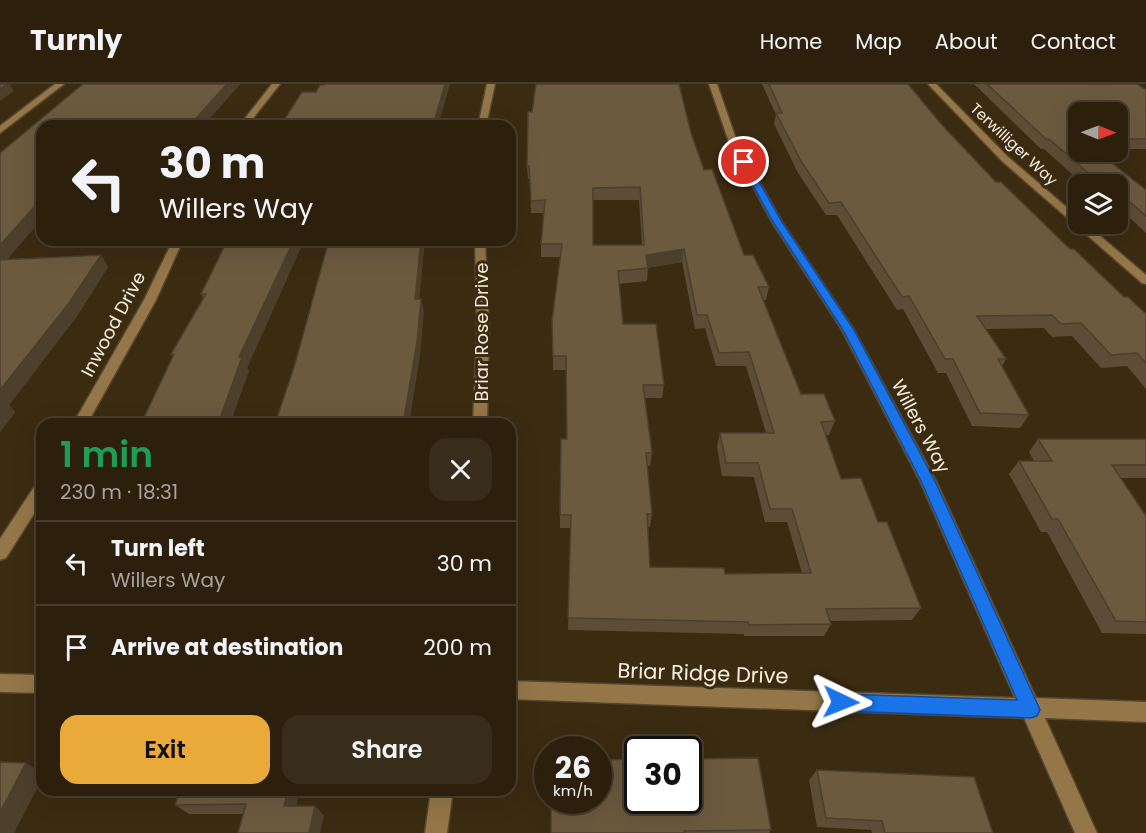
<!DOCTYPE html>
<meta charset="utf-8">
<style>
:root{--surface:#2c200d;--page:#382d1b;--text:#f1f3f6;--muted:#a6a39d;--line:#483e2e;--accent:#eaaa39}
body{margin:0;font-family:Poppins,sans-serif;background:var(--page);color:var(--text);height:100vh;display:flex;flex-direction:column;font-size:22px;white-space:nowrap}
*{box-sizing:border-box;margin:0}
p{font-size:20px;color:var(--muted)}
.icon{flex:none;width:33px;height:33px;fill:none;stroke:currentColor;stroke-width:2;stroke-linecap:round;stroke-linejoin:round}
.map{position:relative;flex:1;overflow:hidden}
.sheet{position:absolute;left:36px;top:334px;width:480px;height:378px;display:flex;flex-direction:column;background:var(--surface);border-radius:18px;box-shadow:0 6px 24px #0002,0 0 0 2px var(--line)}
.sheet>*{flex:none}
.hud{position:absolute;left:36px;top:36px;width:480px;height:126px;border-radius:18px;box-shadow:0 6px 24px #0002,0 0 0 2px var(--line);background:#2c200d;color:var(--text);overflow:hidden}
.needle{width:39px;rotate:91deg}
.tools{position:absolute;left:1068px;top:18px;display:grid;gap:12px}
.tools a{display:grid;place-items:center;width:60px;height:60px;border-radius:12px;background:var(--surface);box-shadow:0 6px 24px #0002,0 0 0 2px var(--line);font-size:30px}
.speed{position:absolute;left:534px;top:652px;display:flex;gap:12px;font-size:30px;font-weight:700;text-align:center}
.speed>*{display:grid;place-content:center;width:78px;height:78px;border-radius:50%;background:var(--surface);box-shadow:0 6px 24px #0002,0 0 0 2px var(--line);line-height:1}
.speed small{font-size:15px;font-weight:400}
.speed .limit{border:3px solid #111;border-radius:9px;background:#fff;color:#111}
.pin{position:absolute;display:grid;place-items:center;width:51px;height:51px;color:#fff;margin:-26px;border:3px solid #fff;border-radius:50%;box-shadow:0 2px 6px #0007}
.me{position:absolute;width:66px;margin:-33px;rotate:92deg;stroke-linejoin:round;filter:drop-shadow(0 0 4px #0008)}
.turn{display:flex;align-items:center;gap:21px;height:126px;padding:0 24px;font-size:27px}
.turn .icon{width:78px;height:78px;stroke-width:2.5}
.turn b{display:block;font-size:42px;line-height:51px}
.round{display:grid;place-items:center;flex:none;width:63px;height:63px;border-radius:18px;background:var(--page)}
.overview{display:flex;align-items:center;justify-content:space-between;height:102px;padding:0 24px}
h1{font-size:36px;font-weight:600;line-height:45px;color:#1e9e55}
.primary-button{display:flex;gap:12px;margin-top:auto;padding:12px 24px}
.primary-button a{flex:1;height:69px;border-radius:18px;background:var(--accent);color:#111;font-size:24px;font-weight:600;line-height:69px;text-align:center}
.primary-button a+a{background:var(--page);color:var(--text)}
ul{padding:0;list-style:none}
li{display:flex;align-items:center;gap:18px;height:84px;padding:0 24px;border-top:2px solid var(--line)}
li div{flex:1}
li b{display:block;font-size:22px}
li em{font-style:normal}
header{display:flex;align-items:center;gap:36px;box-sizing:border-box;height:84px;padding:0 30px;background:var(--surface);border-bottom:2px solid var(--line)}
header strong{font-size:28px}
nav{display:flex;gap:33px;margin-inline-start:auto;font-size:21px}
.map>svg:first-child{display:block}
</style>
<header>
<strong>Turnly</strong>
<nav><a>Home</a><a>Map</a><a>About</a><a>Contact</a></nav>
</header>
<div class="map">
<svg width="1146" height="749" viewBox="0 0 1146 749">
<rect width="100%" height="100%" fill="#3b2b11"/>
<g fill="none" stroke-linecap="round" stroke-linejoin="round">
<!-- minor casing -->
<g stroke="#55462e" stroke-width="3">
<path id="minor" d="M55,0H64L0,49V42Z
M272,0H280L247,42H239Z
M487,0H495L486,42H478Z
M709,0H717L737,58L782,138L854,246L936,397L1036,614L1146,618V638L1045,634L1097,749H1075L1024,634L510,615V597L1015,614L920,397L842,246L772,138L729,58Z
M928,0H936L1008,73L1078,133V140H1086L1146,191V200L1142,199L1002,77Z
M173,156H183L156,216L87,340H73L144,216Z
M475,156H485L489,243L487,340H473L477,243Z
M42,398V417L6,474L0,476V455L36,400Z
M0,590L42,591V609L0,608Z
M431,706H453L447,749H425Z"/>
</g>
<!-- minor -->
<use href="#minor" fill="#947648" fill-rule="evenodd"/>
</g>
<!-- wall -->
<path fill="#5d4d36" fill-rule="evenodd" d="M83,0H240L203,42H42V135L7,175L101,171L108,183L77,232L9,321L15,328L0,348V69Z
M762,0H908L942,41L996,98L1124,213L1146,230V305L1127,282L1101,284L1072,252L1052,253L1044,244L986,245L1006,275L1002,282L1029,331L1020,344L972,342L946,289H938L903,225L897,226L837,131H826L798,89L774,40L776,31Z
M974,0H1137L1146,6V65H1118V28H1078V68L1146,106V149L1118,123V100H1083L1044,65H1041Z
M691,49L704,86L744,171L769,203L766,216H763L801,310L835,337L829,351H826L841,395L878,438L921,524L912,536L830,537L831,540L824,552H744V550L568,546L571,444H560V431L567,355L566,286H553V272L561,173H541V160L544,129H531L530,95H528L527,82ZM593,116H639L642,161H593ZM682,178L695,245L705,244L716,282H746L766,349H720L717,363L722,392L754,393L765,438H787L802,489L725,490L650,483L648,443H650L652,430L647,382H650L652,369L645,314H662L664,301L623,240L619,200L647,197L648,184Z
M304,156L247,284L249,287L173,272L171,270L203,214L201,210L223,165L221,159Z
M1038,355H1146V394H1121L1146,432V550L1102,549L1047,448H1041L1009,390L1019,377H1034L1029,368Z
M817,686L993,749H872L871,746L817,743L809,696Z
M300,706L296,722H315L324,732L243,730H189L175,721Z
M551,717L771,746L769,749H551Z"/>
<!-- shaded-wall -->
<path fill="#4c3f2c" d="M0,0H12L10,1L14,7L0,17Z
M227,0H240L203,42H189Z
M445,0H450L438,42H433Z
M35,122L42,133V135L0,184V161Z
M294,156H304L247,284L249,287L230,340H218L239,273Z
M421,156H425L418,229L415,215Z
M684,165L682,178L645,184L646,171Z
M101,171L108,183L77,232L9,321L15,328L0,348V306Z
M421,215L424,228L420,272L409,340H403Z
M26,679L42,688V695L14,749H0V728Z
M288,706H300L294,732L284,722Z
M315,722L324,732L320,749H309Z"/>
<!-- building -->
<path fill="#6c5a3f" stroke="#4c3f2c" stroke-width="1.5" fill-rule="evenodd" d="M0,0H7L0,5Z
M83,0H227L189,42H42V122H35L0,161V69Z
M325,0H445L433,42H280L302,8H316L320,1H324Z
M536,0H679L691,49L704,86L712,85L744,171H753L769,203H758L801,310H824L835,337L821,338L841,395L861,394L878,438H887L921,524L826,525L831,540L749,541L748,538L568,534L571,431H560L561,355H567L566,272H553L552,237L562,160H541L545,116L531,117L529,82H527L528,28H532ZM640,103L644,161H593V104ZM684,165L697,231H707L719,269L749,268L774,349H720L726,379H758L770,425H792L811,489L725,490L724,484L650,483L647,430H652L646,369H652L643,301H664L656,240H623L618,187L648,184L646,171Z
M769,0H908L942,41L996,98H1001L1070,165H1074L1124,213H1128L1146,230V279L1137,269L1111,271L1081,239L1061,240L1052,231L977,232L1006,275H998L1029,331L980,329L953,275H945L909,212L902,213L841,118L829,119L801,77L776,29H782Z
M987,0H1137L1146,6V55H1118V28H1078V68H1098L1146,106V132L1123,112H1118V100H1101L1049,55H1046Z
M222,156H294L239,273H242L218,340H141L174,270H171L206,210H201L226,159H221Z
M329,156H421L415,215H421L417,258L403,340H275L295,280Z
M101,171L69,219L0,306V176Z
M1038,355H1146V381H1112L1146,432V538L1116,537L1058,435H1052L1019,377H1052Z
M758,674L771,746L684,747V749H551V717H598V676L638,675V717H688V675Z
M0,678L26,679L0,728Z
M817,686L974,693L993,749H885L882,737L826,734Z
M180,706H288L284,722H315L309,749H238L246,720L175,721Z"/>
<!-- route -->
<path fill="#1a73e8" stroke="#114b97" stroke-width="1.5" d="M744,76L748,78L782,138L854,246L935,397L1037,619L1040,626L1037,632L1031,634L841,627L835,625L832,618L835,612L841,610L1017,616L921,397L843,246L773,138L740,78Z"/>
<g text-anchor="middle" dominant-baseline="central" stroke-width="6" stroke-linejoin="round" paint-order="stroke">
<!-- far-street labels -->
<g font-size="15" fill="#f8eede" stroke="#3b2b11">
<text transform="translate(1014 60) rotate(43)">Terwilliger Way</text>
</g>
<!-- street labels -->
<g font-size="18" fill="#f8eede" stroke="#3b2b11">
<text transform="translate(113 240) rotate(-62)">Inwood Drive</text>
<text transform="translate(481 248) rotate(-90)">Briar Rose Drive</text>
<text transform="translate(921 342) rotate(62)">Willers Way</text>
</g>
<!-- near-street labels -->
<g font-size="21" fill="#f8eede" stroke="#3b2b11">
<text transform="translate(703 589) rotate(2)">Briar Ridge Drive</text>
</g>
</g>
</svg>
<div class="tools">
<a><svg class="needle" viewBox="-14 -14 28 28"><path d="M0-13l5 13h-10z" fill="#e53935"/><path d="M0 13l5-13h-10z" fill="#a6a39d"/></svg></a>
<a><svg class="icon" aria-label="layers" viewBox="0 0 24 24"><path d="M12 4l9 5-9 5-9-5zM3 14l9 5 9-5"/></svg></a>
</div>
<div class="speed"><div>26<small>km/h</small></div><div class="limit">30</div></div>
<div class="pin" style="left:744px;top:78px;background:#d93025"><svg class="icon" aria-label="arrive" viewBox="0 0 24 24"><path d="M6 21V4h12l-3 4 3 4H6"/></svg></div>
<svg class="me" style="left:841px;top:618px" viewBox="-20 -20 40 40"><path d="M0-17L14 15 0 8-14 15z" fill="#1a73e8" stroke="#fff" stroke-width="4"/></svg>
<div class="hud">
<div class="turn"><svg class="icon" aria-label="left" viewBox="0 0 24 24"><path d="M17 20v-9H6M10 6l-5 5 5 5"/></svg><div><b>30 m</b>Willers Way</div></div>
</div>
<section class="sheet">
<div class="overview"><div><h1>1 min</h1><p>230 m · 18:31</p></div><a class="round"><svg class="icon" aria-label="close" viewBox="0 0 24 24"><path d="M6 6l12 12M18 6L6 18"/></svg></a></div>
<ul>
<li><svg class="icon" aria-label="left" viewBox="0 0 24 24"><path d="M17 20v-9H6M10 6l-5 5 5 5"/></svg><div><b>Turn left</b><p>Willers Way</p></div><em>30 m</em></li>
<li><svg class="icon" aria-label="arrive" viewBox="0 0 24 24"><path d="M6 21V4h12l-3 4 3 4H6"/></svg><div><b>Arrive at destination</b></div><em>200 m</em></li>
</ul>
<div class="primary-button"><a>Exit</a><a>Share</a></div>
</section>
</div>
